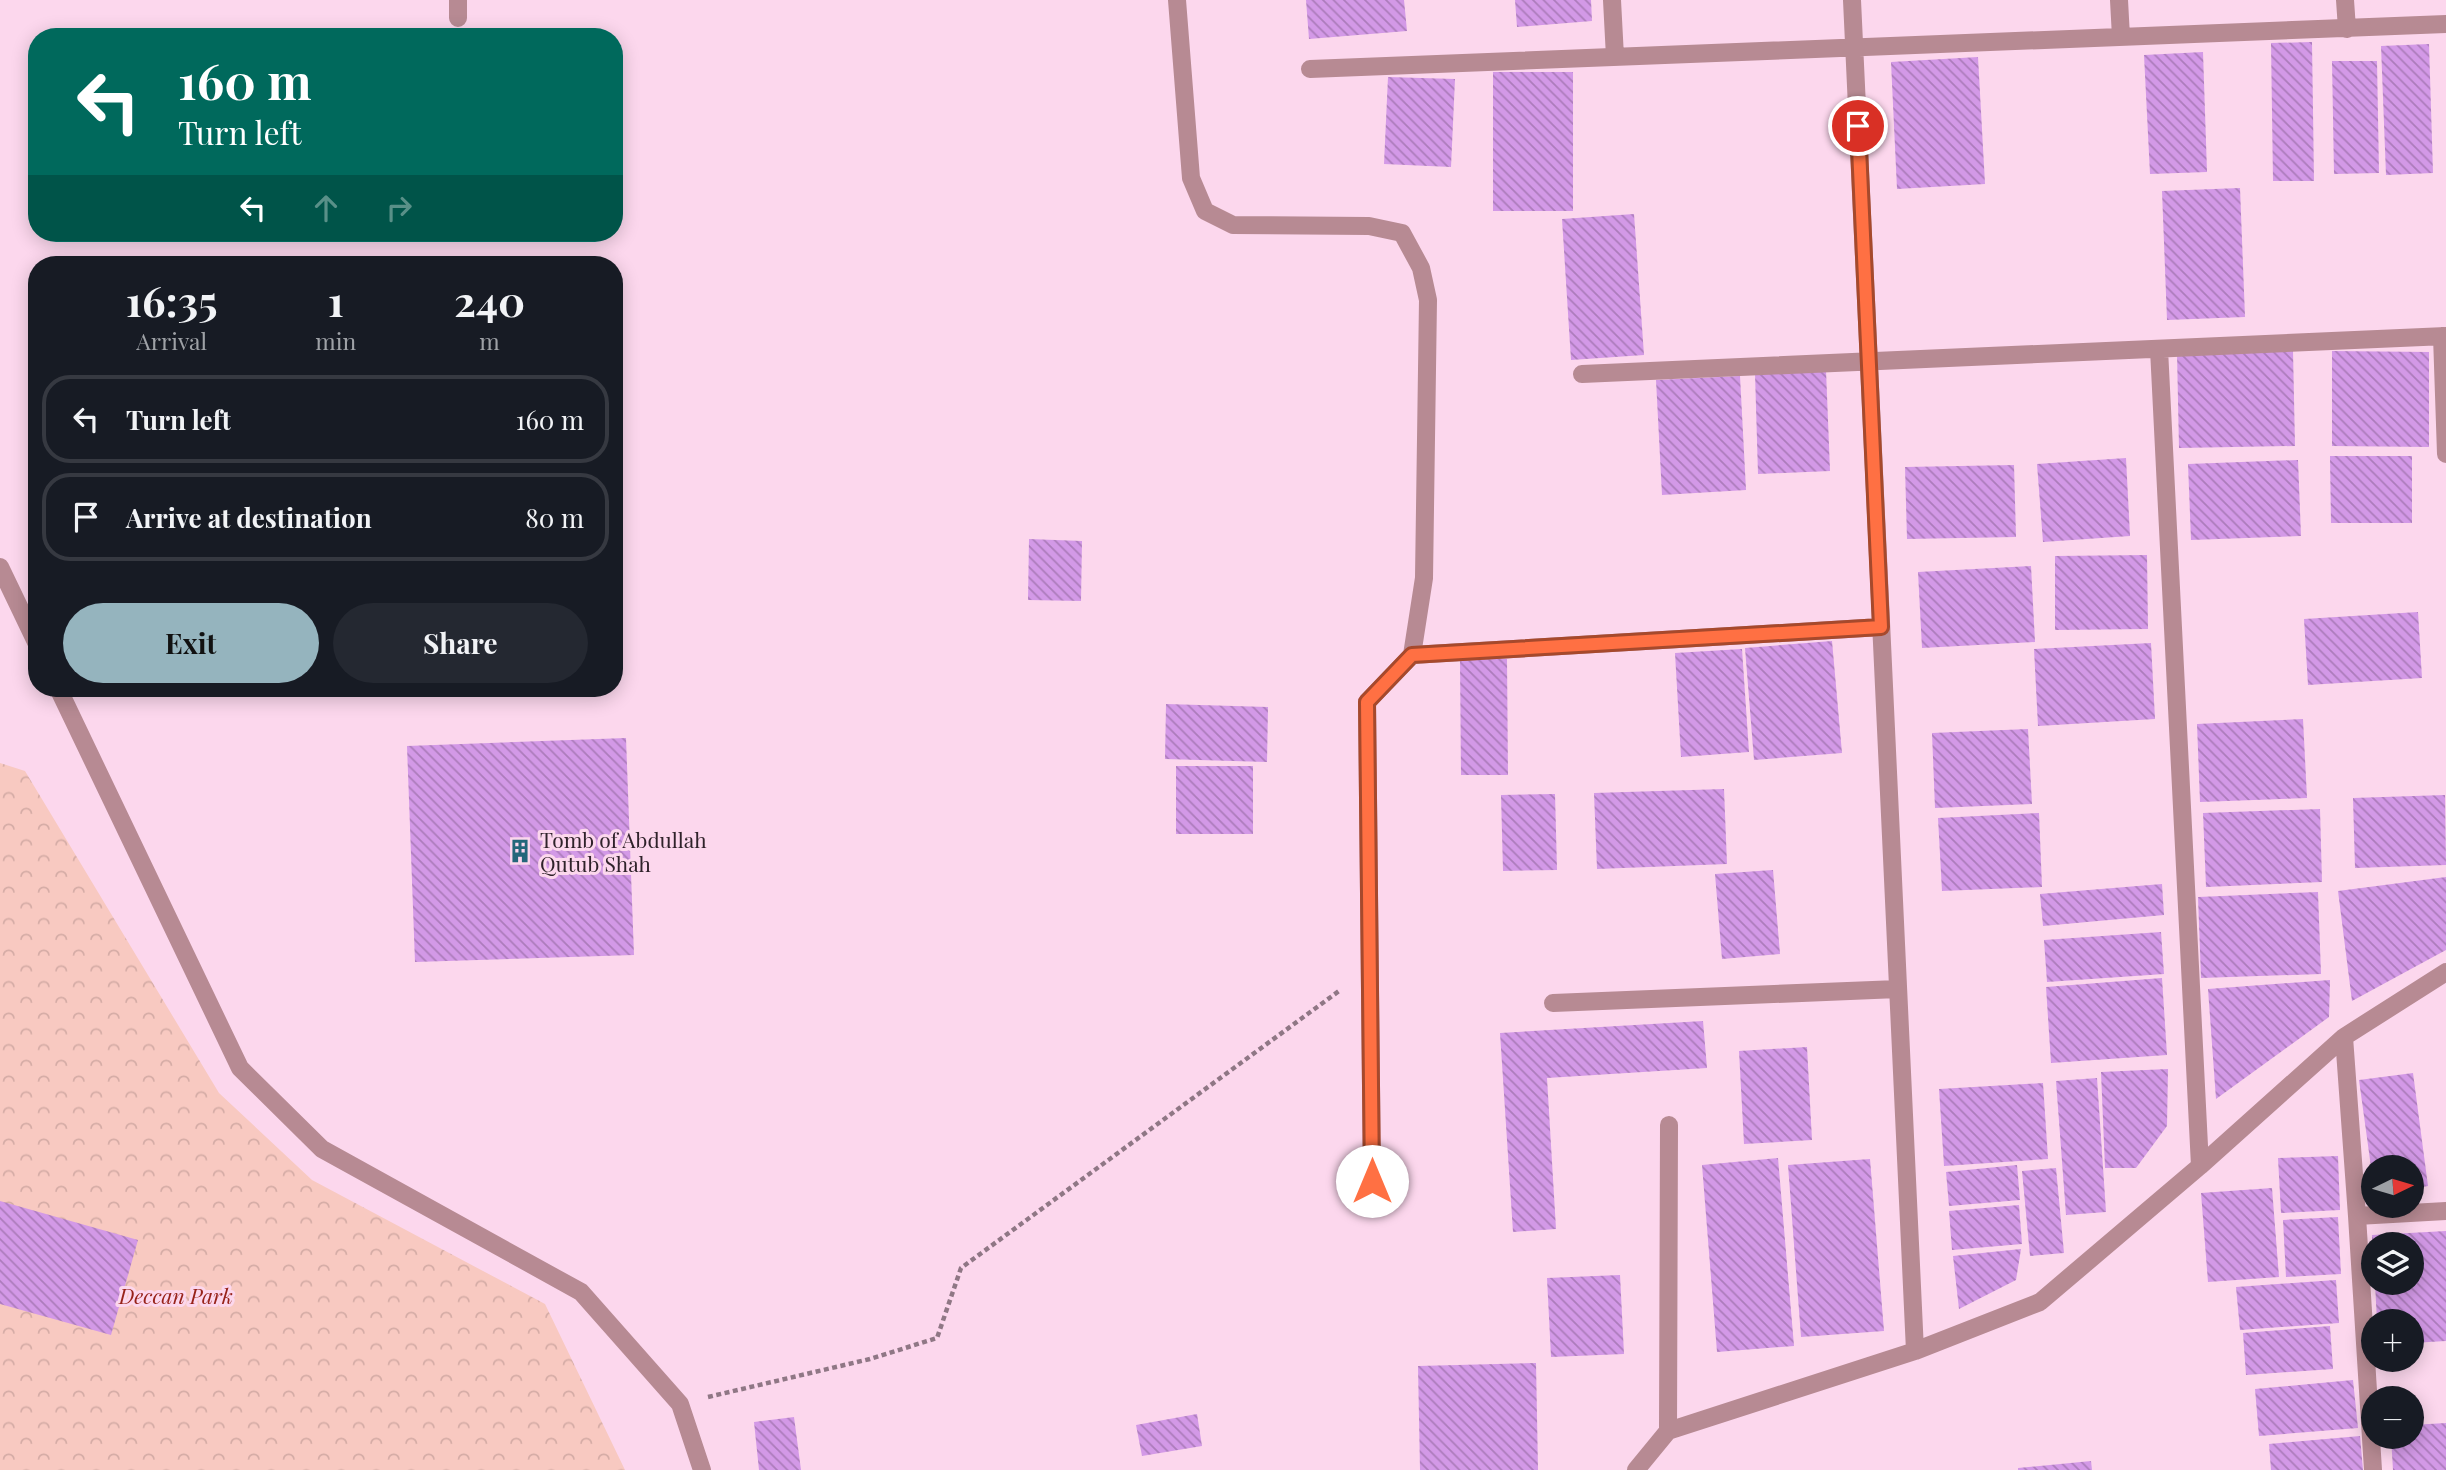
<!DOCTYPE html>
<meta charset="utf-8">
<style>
:root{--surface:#171b24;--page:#242831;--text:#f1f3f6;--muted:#9ea1a6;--line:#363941;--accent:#95b4be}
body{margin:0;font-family:"Playfair Display",serif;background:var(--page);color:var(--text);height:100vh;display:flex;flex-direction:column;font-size:26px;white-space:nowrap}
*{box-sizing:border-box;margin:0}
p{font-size:23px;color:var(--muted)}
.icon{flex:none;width:38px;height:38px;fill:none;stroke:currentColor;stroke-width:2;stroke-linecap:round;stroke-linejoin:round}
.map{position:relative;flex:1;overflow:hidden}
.drawer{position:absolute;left:28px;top:256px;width:595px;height:441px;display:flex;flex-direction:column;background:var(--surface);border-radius:28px;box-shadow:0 4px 18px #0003}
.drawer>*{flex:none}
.hud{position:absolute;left:28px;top:28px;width:595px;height:214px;border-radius:28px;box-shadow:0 4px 18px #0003;background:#00695c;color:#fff;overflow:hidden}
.needle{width:46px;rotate:85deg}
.buttons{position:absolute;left:2361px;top:1155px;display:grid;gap:14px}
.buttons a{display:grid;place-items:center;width:63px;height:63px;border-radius:50%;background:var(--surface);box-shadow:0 4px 18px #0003;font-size:35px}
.pin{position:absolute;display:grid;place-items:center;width:60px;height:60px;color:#fff;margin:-30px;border:4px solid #fff;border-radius:50%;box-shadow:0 2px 7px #0007}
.me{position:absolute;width:77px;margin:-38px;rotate:0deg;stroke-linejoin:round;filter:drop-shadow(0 0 5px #0008)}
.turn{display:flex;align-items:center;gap:24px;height:147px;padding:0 35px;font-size:32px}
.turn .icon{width:91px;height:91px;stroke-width:2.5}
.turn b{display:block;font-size:49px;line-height:60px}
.lanes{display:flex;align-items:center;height:66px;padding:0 35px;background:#0003;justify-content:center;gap:35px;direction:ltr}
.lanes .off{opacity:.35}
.eta{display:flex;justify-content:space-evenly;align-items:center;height:119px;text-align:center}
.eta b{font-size:42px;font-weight:700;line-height:49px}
.action{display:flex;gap:14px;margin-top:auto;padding:14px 35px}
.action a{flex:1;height:80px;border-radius:42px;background:var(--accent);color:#111;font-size:28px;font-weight:700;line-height:80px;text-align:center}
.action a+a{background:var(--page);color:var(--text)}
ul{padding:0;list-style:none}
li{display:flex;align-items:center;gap:21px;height:88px;margin:0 14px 10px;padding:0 21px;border:4px solid var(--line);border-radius:28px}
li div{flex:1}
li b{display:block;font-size:26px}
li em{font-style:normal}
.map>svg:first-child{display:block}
</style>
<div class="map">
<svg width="2446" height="1470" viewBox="0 0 2446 1470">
<defs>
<pattern id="park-crowns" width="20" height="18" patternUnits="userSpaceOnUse" patternTransform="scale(1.75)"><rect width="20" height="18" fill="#f8c9c1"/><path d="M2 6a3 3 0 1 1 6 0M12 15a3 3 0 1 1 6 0" fill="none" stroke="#d5aca6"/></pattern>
<pattern id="building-back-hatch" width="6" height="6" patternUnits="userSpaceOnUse" patternTransform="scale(1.75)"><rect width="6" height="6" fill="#d399e7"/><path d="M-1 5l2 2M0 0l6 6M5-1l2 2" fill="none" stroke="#ac7cbb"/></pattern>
</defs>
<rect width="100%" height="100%" fill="#fcd7ed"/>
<!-- park -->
<path fill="url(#park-crowns)" d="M0,763L25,771L219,1093L312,1180L545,1304L625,1470H0Z"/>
<!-- building -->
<path fill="url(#building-back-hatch)" d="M1306,0H1404L1407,31L1309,39Z
M1515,0H1591L1592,21L1517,27Z
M2312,42L2314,181H2273L2271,43Z
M2429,44L2433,173L2386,175L2381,46Z
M2203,52L2207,172L2150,174L2144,55Z
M1978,57L1985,184L1897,189L1891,62Z
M2332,61H2377L2379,173L2334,174Z
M1493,72H1573V211H1493Z
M1388,77L1455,79L1451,167L1384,164Z
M2240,188L2245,317L2167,320L2162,191Z
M1634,214L1644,355L1571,360L1562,219Z
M2293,351L2295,446L2179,448L2177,353Z
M2332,351L2429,352V447L2332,446Z
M1826,370L1830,471L1758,474L1755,373Z
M1740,376L1746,490L1662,495L1656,380Z
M2330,456H2412V523H2331Z
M2126,458L2130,536L2043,542L2037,464Z
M2298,460L2301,536L2191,540L2188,464Z
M2014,465L2016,537L1907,539L1905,467Z
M1029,539L1082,541L1081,601L1028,600Z
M2147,555L2148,629L2055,630V556Z
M2031,566L2035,642L1922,648L1918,572Z
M2418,612L2422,678L2308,685L2304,619Z
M1832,641L1842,753L1754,760L1745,648Z
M2151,643L2155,719L2038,726L2034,649Z
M1742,649L1749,752L1681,757L1675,653Z
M1460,659H1507L1508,775H1461Z
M1166,704L1268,707L1267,762L1165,759Z
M2303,719L2307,798L2200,802L2197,724Z
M2028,729L2032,804L1935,808L1932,733Z
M626,738L634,955L415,962L407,746Z
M1176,766H1253V834H1176Z
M1724,789L1727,864L1597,869L1594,793Z
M1555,794L1557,870L1503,871L1501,795Z
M2445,795L2446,865L2355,868L2353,798Z
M2320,809L2322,882L2206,887L2203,813Z
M2039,813L2042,887L1942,891L1938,818Z
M1773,870L1780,954L1722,959L1715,874Z
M2446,877V950L2352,1001L2338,891Z
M2162,884L2164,915L2043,926L2040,894Z
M2318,892L2321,974L2201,978L2198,897Z
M2161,932L2164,974L2047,982L2044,940Z
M2162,978L2167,1055L2051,1063L2046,987Z
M2330,980L2329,1017L2216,1099L2208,989Z
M1703,1021L1707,1068L1547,1078L1556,1229L1513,1232L1500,1033Z
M1807,1047L1812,1140L1744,1144L1739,1051Z
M2168,1069L2167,1126L2136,1168H2105L2101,1072Z
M2413,1073L2428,1186L2412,1189V1167H2371L2359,1080Z
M2097,1078L2106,1212L2066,1215L2056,1081Z
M2043,1083L2048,1159L1944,1166L1939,1089Z
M2338,1156L2340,1210L2281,1213L2278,1158Z
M1778,1158L1794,1346L1717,1352L1702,1165Z
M1870,1159L1884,1331L1801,1337L1788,1165Z
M2017,1165L2020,1200L1949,1206L1946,1172Z
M2056,1168L2064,1253L2030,1256L2022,1171Z
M2272,1188L2279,1277L2208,1282L2201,1193Z
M0,1201L138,1240L111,1335L0,1304Z
M2019,1205L2022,1244L1952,1250L1949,1211Z
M2338,1217L2341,1274L2286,1277L2283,1220Z
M2446,1231V1341L2412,1343V1321H2377L2375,1283H2412V1244H2372V1235Z
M2021,1249L2016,1280L1959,1309L1953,1256Z
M1620,1275L1624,1354L1551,1357L1547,1278Z
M2336,1280L2339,1323L2240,1330L2236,1287Z
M2330,1326L2333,1369L2246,1375L2243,1333Z
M1536,1363L1538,1470H1420L1418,1366Z
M2353,1380L2358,1428L2259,1436L2255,1389Z
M1197,1414L1202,1446L1142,1456L1136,1425Z
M794,1417L801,1470H759L754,1422Z
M2446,1423V1470H2393L2391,1437H2412V1425Z
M2360,1436L2363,1470H2271L2269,1444Z
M2091,1461L2092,1470H2018V1468Z"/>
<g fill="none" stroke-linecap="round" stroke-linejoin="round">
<!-- path -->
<path stroke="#8f7785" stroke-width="4.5" stroke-dasharray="5 3.5" stroke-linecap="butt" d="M708,1397L870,1359L937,1338L961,1268L1339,991"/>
<!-- lane -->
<path stroke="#b78a93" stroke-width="18" d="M1177,0L1191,178L1205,211L1233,225L1369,226L1402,233L1421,268L1428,300L1424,578L1412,655L1367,702L1372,1181
M0,567L37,644
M58,688L240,1068L322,1149L581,1292L680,1404L702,1470"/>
<!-- street -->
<path stroke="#b78a93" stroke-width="18" d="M1612,0L1615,57
M1852,0L1915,1351
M2119,0L2121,37
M2345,0L2347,29
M458,18V0
M1310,69L2446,24
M2442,336L2446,454
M2159,349L2200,1166
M1582,374L2446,336
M1412,655L1881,627
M1553,1003L1898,989
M2344,1037L2357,1216L2446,1211
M2357,1216L2373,1470
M1668,1431L1669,1125
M1636,1470L1668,1431L1915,1351L2040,1302L2200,1166L2344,1037L2446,972"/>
</g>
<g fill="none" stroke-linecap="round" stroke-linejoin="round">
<!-- route casing -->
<g stroke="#a6492c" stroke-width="18">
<path id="route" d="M1372,1181L1367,702L1412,655L1881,627L1858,126"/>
</g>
<!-- route -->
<use href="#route" stroke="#ff7043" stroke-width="12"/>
</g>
<!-- icons -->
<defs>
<g id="building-bare" transform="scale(1.89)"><path d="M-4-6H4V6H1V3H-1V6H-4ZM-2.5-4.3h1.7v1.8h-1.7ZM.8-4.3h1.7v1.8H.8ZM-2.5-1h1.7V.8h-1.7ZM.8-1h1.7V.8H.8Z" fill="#24667a" stroke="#fcd7ed" stroke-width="2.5" paint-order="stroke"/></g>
</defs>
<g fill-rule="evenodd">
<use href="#building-bare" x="520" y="851"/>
</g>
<g text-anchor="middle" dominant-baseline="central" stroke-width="6" stroke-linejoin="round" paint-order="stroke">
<!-- poi labels -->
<g font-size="21" fill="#2f222a" stroke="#fcd7ed" text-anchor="start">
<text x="540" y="839">Tomb of Abdullah<tspan x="540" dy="24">Qutub Shah</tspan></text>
</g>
<!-- park labels -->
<g font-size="21" font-style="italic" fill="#972219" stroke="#fcd7ed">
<text x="176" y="1295">Deccan Park</text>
</g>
</g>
</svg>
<div class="buttons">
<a><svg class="needle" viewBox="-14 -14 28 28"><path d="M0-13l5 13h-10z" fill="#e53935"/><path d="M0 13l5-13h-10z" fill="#9ea1a6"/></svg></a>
<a><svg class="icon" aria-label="layers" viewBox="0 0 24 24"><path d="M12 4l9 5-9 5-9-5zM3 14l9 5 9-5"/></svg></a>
<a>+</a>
<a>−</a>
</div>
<div class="pin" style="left:1858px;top:126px;background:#d93025"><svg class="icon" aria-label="arrive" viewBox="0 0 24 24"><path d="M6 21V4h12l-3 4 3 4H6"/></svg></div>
<svg class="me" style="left:1372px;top:1181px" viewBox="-20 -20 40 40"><circle r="19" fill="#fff"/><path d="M0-13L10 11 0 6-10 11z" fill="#ff7043"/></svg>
<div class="hud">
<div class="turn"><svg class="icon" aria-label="left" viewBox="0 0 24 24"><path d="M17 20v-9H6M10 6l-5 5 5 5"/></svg><div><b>160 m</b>Turn left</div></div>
<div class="lanes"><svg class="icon" aria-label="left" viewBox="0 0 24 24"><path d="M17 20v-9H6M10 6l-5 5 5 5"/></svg><svg class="icon off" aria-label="ahead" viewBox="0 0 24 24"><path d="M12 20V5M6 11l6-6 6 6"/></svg><svg class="icon off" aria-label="right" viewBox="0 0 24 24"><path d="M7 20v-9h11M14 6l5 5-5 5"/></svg></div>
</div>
<section class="drawer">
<div class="eta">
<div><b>16:35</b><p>Arrival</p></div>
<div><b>1</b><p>min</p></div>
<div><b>240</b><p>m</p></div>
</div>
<ul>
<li><svg class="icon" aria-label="left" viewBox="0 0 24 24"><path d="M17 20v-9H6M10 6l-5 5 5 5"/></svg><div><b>Turn left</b></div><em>160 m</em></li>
<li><svg class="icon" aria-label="arrive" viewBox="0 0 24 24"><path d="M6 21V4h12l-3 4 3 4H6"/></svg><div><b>Arrive at destination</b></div><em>80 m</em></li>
</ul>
<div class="action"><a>Exit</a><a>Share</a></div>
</section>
</div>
